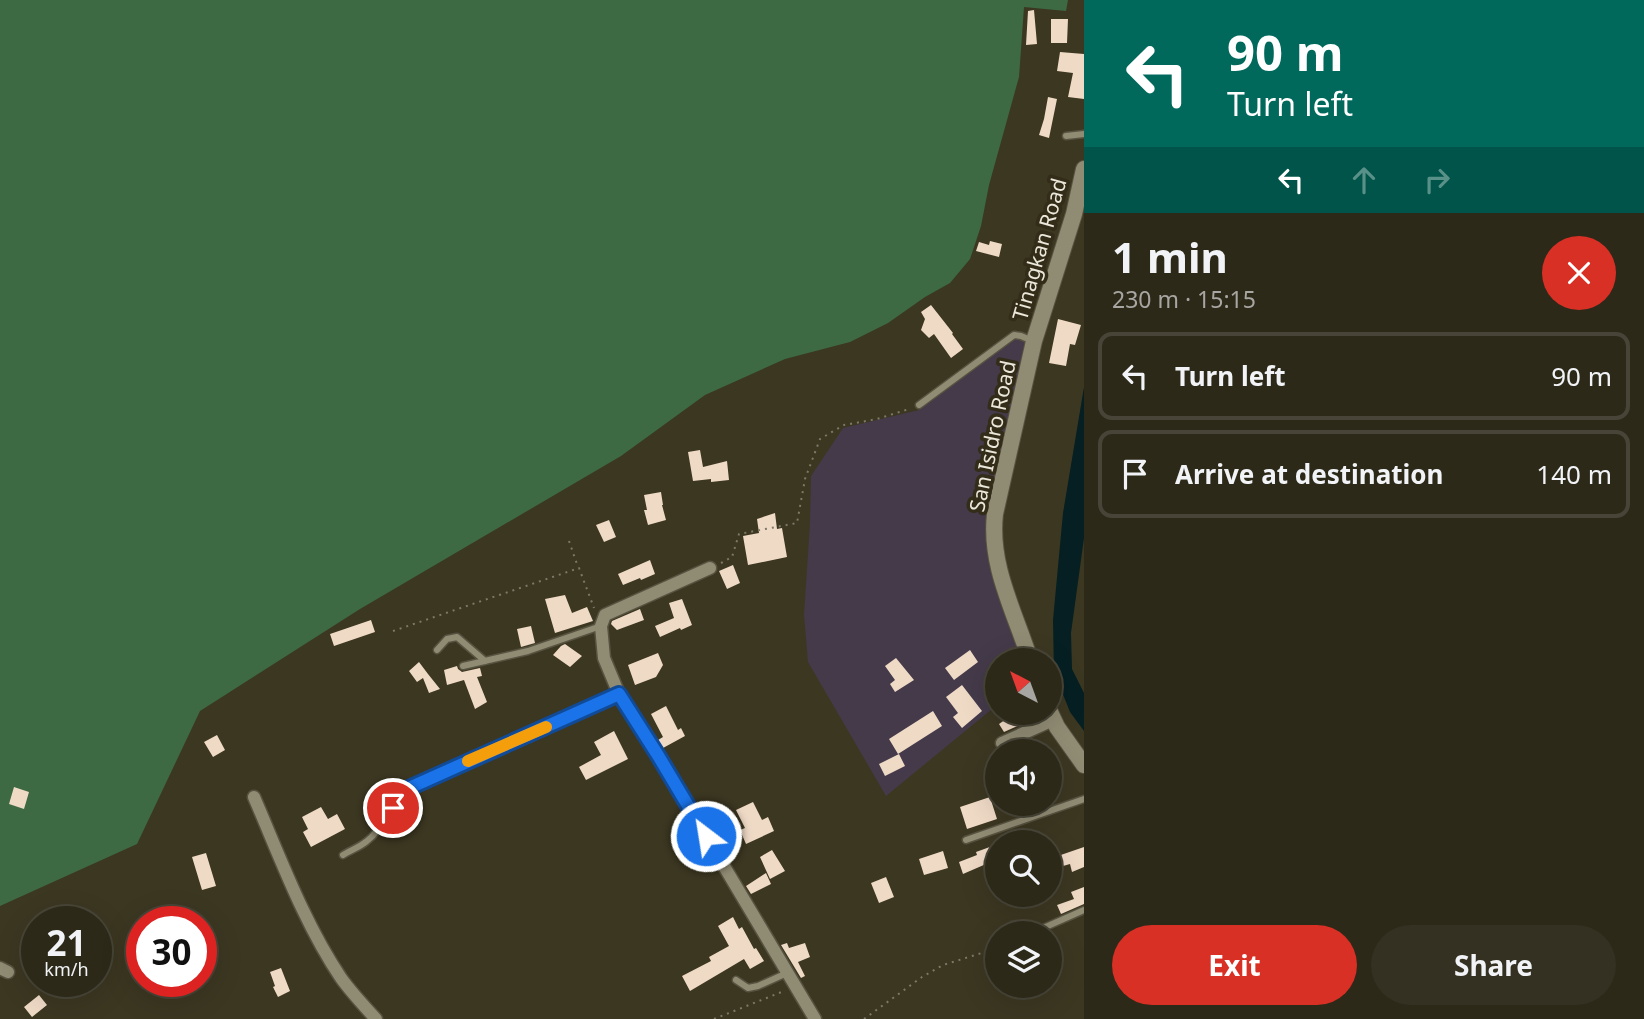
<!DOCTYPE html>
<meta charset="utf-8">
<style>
:root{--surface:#2d2919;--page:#353122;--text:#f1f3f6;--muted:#a7a6a2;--line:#484538;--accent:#d93025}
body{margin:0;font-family:"Noto Sans",sans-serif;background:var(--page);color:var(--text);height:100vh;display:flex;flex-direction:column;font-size:26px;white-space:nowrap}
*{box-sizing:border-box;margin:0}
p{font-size:23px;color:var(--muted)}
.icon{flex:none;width:38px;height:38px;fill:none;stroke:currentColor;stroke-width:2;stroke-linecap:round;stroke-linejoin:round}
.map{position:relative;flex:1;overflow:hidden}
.details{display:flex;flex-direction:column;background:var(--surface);width:560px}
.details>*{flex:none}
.guide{background:#00695c;color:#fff;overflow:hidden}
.needle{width:46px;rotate:319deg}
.controls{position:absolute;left:985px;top:648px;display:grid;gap:14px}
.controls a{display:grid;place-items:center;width:77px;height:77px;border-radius:50%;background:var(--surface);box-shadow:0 7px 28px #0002,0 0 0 2px var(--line);font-size:35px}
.speed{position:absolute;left:21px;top:906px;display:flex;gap:14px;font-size:35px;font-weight:700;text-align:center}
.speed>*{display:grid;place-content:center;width:91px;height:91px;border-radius:50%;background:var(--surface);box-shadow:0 7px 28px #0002,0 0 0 2px var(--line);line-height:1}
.speed small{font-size:18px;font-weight:400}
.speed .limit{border:10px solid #d22;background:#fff;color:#111}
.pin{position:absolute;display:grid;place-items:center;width:60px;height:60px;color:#fff;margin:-30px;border:4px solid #fff;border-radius:50%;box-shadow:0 2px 7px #0007}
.me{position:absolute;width:77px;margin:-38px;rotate:329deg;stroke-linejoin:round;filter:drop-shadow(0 0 5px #0008)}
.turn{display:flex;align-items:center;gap:24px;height:147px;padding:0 28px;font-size:32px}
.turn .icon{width:91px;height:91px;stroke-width:2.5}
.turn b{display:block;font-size:49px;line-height:60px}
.lanes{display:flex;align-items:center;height:66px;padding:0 28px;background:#0003;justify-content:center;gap:35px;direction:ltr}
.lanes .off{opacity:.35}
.round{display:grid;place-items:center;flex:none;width:74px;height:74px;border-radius:37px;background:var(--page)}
.head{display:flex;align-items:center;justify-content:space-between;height:119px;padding:0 28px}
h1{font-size:42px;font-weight:700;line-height:52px}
.primary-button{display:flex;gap:14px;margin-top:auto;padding:14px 28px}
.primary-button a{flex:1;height:80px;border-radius:42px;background:var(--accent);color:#fff;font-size:28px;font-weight:700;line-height:80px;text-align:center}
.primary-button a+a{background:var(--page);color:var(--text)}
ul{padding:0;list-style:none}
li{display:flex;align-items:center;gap:21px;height:88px;margin:0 14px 10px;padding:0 14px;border:4px solid var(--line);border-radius:14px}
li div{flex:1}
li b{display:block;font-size:26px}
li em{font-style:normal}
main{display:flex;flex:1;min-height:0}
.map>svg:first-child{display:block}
</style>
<main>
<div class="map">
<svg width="1084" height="1019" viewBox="0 0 1084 1019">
<rect width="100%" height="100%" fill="#3c3721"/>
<!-- industrial -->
<path fill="#443a4a" d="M1013,338L1027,343L991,503L1024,660H998L997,705L886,796L808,662L804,615L810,523L811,476L843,428L919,410Z"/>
<!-- forest -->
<path fill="#3d6a43" d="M0,0H1068L1066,11L1024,7L1019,77L989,185L981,226L970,259L950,283L925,297L888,323L850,342L785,359L705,395L621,456L360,609L200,711L137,844L0,906Z"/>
<!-- water -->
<path fill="#051f23" d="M1084,387V538L1071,633L1072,669L1084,693V731L1070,712L1054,672L1053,620L1063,513Z"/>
<!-- building -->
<path fill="#efdac6" d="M1034,10L1037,44L1026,45L1028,11Z
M1051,19H1068L1067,43H1051Z
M1060,52L1084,54V99L1068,97L1073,73L1057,71Z
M1048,97L1057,99L1049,138L1039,135L1044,119Z
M990,241L1002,244L999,257L976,251L979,242L989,245Z
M931,305L953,333L952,334L963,349L951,358L934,334L929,338L921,330L925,319L921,312Z
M1058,319L1081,325L1075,345L1070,344L1066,366L1049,363Z
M700,450L703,467L727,461L729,480L711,482V479L693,481L688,452Z
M661,492L663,505H662L666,520L648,525L644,510H647L644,495Z
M775,513L777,529L782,528L787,557L748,565L743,536L759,533L757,519Z
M609,520L616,537L604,542L596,525Z
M650,560L655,574L641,580L640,578L623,585L618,574Z
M733,565L740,583L727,589L719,571Z
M565,595L572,613L587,607L593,621L555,633L545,599Z
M682,599L692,625L681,630L680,628L660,637L655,626L674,618L669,603Z
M640,609L644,620L617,630L611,624L612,621Z
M371,620L375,632L334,646L330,634Z
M531,626L535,643L521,647L517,629Z
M565,644L582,656L570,667L553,655L561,646Z
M970,650L978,662L954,680L945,668Z
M658,653L663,665L656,677L635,685L628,665Z
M896,658L914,680L895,692L890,684L895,680L885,666Z
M419,662L428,674L440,689L429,693L423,678L417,682L409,671Z
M457,666L458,669L462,672L480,668L482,676L477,677L487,702L475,709L464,680L447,685L444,670Z
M962,685L982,711L962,728L953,717L958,713L946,697Z
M666,706L678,730L681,728L685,736L663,748L658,740L663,737L651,714Z
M933,711L942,726L898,754L889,739Z
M1004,712H1040V716L1004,732L999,724L1009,717Z
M614,731L628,759L586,780L579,767L601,755L594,742Z
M217,735L225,750L213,757L204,742Z
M899,754L905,766L885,776L879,764Z
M14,787L29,792L24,809L9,804Z
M990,797L997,819L967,829L960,807Z
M753,802L762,820L768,817L774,831L746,844L740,830L745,828L736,810Z
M321,807L328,819L337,814L345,829L311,847L303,832L308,829L302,817Z
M998,844V855L991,857L993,861L963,874L959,862L977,855L976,852Z
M1084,847V867L1072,872L1070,864L1056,868L1052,858Z
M772,850L785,871L770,879L760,857Z
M943,851L948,868L924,875L919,859Z
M206,853L216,886L202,890L192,857Z
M766,873L771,884L751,894L746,886Z
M886,877L894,897L879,903L871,883Z
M1084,887V904L1061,914L1057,905L1074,899L1071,892Z
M733,917L739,929L742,927L754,949L756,948L764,961L750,969L744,959L690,991L682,976L711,961L709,957L729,946L718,926Z
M787,943L789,948L805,943L810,957L798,962L805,976L801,978L781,945Z
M281,968L290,991L278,997L273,987L275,986L270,972Z
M39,995L47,1005L32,1017L24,1007Z"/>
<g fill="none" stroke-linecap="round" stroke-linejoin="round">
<!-- service casing -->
<g stroke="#575340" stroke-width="9">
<path id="service" d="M1066,136L1084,134
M919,405L1014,335L1021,336L1033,341
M437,650L447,639L457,637L485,661
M463,666L528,651L601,626
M966,840L1084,799
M343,855C351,850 360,847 367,841C385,827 391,802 409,788L619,694
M1032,933L1084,910
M997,948H998
M736,980L748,988L758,986L787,973"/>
</g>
<!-- minor casing -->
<g stroke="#575340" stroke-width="15">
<path id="minor" d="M710,568L605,615L601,626L604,658L619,694L659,757L815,1019
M1002,743L1053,720
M254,797C280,857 304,923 341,978C351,992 364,1006 376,1019
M0,968L8,972"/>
</g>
<!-- tertiary casing -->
<g stroke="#575340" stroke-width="18">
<path id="tertiary" d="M1030,660C1015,612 989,566 995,514L1034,341L1074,214L1084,169
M1050,712L1057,727L1084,765"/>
</g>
<!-- path -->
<path stroke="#7e7967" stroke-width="2" stroke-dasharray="2 5" stroke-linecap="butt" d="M569,541L578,567
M721,563L732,557L739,534L797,523L805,479L820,439L844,425L877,419L909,409
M393,631L579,568L594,608
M714,1019L784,991
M864,1019L922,977L943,965L988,951"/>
<!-- service -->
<use href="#service" stroke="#908b73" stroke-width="6"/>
<!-- minor -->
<use href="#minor" stroke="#908b73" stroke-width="12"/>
<!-- tertiary -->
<use href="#tertiary" stroke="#908b73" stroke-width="16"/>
</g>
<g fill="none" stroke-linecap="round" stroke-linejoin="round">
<!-- route casing -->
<g stroke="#114b97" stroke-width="18">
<path id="route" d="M393,808L401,794L409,788L619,694L659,757L706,836"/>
</g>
<!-- route -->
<use href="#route" stroke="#1a73e8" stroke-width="12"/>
<!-- slow -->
<path stroke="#f59e0b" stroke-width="12" d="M468,761L546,727"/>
</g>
<g text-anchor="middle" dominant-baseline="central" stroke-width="7" stroke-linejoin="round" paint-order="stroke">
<!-- street labels -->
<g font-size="21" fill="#ebe8db" stroke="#322c18">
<text transform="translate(1039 249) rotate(-74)">Tinagkan Road</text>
<text transform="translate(992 436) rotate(-78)">San Isidro Road</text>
</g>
</g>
</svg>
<div class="controls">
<a><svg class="needle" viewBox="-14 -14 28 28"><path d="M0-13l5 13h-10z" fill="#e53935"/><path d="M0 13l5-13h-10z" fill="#a7a6a2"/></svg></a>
<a><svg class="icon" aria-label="sound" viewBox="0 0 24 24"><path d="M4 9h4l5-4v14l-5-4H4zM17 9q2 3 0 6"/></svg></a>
<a><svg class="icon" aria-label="search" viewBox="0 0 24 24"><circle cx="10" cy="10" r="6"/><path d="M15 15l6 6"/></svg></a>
<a><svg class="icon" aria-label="layers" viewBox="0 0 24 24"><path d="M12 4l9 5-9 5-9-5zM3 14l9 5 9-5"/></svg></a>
</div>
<div class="speed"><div>21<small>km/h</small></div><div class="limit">30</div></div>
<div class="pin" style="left:393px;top:808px;background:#d93025"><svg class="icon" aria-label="arrive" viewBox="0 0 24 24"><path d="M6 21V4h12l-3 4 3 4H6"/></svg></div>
<svg class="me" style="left:706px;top:836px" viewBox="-20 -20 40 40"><circle r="17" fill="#1a73e8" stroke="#fff" stroke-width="3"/><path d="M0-11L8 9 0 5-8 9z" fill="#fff"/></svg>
</div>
<section class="details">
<div class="guide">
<div class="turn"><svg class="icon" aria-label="left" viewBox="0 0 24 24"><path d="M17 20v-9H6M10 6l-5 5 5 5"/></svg><div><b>90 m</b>Turn left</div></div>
<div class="lanes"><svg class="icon" aria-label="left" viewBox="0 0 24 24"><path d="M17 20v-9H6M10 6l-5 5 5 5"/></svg><svg class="icon off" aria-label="ahead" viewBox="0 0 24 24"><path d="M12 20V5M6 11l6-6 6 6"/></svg><svg class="icon off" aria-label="right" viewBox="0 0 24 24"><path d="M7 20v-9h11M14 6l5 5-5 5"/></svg></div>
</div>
<div class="head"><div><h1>1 min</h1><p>230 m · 15:15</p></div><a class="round" style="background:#d93025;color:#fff"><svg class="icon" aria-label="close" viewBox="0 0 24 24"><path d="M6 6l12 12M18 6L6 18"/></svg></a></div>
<ul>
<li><svg class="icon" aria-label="left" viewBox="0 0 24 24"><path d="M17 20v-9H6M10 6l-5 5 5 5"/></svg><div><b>Turn left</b></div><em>90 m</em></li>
<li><svg class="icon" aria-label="arrive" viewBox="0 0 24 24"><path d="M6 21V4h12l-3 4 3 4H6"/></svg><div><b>Arrive at destination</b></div><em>140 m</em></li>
</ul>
<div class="primary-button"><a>Exit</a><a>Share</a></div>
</section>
</main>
